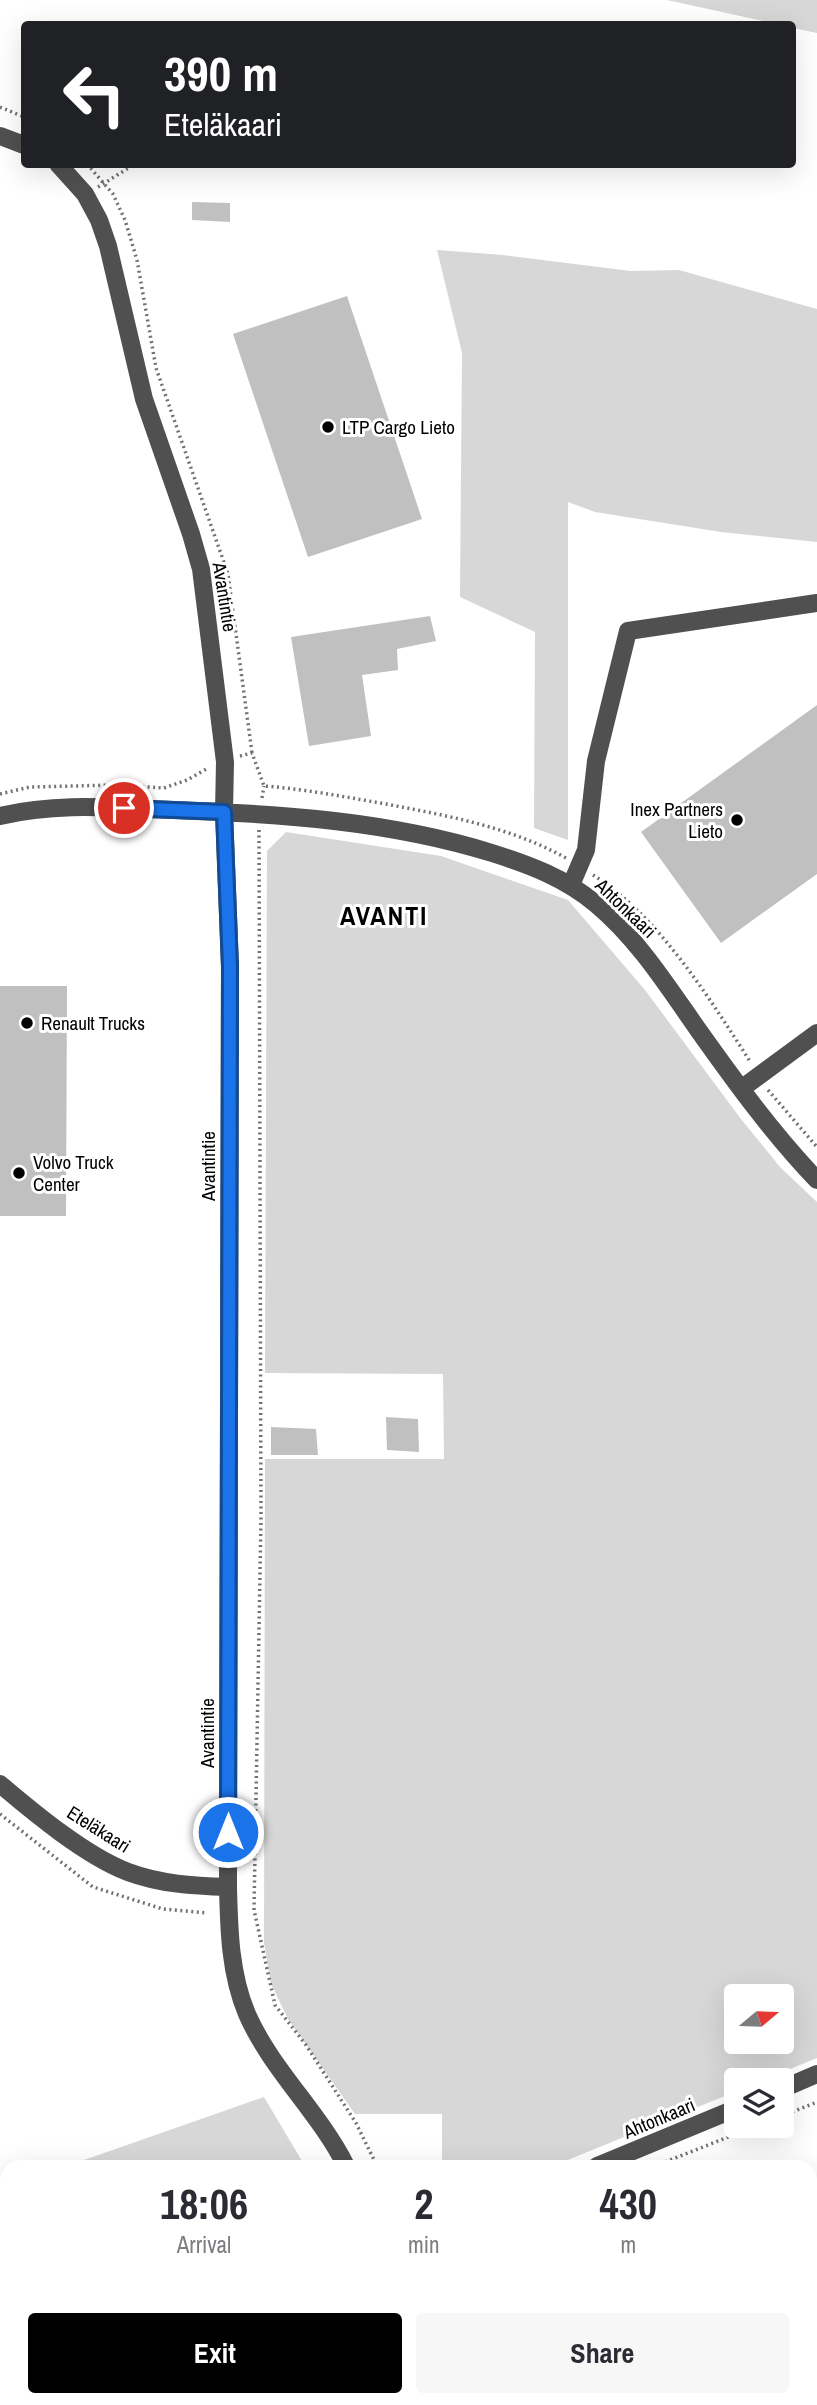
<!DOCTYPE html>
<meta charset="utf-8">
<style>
:root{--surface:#fff;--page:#f7f7f7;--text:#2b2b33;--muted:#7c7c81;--accent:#000}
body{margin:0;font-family:"Archivo Narrow",sans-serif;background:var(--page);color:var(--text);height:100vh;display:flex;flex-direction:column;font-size:26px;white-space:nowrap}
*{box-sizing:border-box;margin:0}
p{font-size:23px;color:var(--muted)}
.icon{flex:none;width:38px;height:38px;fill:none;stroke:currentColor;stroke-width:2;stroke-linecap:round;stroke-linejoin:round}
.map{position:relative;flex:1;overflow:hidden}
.side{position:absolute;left:0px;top:2160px;width:817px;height:247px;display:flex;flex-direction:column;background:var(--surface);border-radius:21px 21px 0 0;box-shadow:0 7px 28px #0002}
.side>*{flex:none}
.guide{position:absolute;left:21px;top:21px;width:775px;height:147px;border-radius:7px;box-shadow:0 7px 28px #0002;background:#202124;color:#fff;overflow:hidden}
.needle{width:46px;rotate:71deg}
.fabs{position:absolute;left:724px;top:1984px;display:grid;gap:14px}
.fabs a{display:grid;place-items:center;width:70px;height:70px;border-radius:7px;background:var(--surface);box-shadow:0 7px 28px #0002;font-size:35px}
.pin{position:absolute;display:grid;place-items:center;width:60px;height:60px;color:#fff;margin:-30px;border:4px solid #fff;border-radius:50%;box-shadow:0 2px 7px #0007}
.me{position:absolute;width:77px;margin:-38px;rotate:0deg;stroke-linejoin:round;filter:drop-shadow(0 0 5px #0008)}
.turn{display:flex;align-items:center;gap:24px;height:147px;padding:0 28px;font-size:32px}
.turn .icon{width:91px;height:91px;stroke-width:2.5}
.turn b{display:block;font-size:49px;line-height:60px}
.eta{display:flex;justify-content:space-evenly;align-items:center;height:119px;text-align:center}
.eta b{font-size:42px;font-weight:700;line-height:49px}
.action{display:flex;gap:14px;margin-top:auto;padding:14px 28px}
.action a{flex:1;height:80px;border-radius:7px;background:var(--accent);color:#fff;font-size:28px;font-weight:700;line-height:80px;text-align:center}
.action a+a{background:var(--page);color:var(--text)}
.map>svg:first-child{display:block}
</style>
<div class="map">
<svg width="817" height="2405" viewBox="0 0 817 2405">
<rect width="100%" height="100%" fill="#fff"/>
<!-- green -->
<path fill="#d7d7d7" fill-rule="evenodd" d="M667,0H817V33L793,28V24H777Z
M437,250L503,255L631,271L679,270L817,309V542L721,532L595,512L568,502V840L534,828L535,632L460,597L462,353Z
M286,832L441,856L568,900L645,990L741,1119L780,1167L817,1202V2058L761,2081H737V2091L553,2166H442V2114H355L288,2019L271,1984L264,1943L265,1459H444L443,1374L265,1373L267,851ZM737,1997H782V2042H737Z
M264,2097L305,2166H67Z
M7,2188V2291L0,2293V2190Z
M93,2399H389L390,2405H97Z"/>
<!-- building -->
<path fill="#c0c0c0" d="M192,202L230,203V222L192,220Z
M347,296L422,519L308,557L233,334Z
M430,616L436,641L397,649L398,670L362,675L371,736L309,746L291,637Z
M817,705V874L721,943L641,832Z
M0,986H67L66,1216H0Z
M386,1417L418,1419L419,1452L387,1450Z
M271,1427L316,1429L318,1455H271Z"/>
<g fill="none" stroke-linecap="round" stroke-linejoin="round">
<!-- path -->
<path stroke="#727272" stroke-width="3.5" stroke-dasharray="2 3.5" stroke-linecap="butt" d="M0,107L24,117
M87,164L113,194L125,220L137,260L156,368L228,574L252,753
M98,187L135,164
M240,756L252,753L264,786C305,789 345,797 386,804C449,816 510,827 566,858
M0,794L30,787L116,785L164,788L187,780L208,768
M262,798L264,786
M259,830L261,1518L254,1910L275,2005L306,2045L356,2123L377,2166
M593,875C658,915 710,999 751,1063
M768,1090L817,1147
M0,1814L93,1887L163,1909L207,1913
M782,2116L817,2102
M655,2166L756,2126
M434,2399L435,2405"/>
<!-- minor -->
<path stroke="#505050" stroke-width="18" d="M0,136L24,145
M58,164L85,194L99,220L108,246L144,399L191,534L201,569L225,762L224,812L230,967L228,1887C229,1930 230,1974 247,2014C271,2069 319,2112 346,2166
M0,816C57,802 116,808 174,810C281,814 389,821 492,853C530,865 565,878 596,904C638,939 668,987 699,1031C736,1083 773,1134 817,1180
M571,885L586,850L596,761L628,631L817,603
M741,1089L817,1033
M0,1784C34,1813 86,1856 128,1872C160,1884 194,1886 228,1887
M782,2089L817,2074
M597,2166L737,2108
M411,2399L413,2405"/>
</g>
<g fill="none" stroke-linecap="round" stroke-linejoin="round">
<!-- route casing -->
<g stroke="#114b97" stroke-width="18">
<path id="route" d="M124,808L224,812L230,967L228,1832"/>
</g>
<!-- route -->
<use href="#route" stroke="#1a73e8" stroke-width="12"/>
</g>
<!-- markers -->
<g fill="#000" stroke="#fff" stroke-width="2.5">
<circle cx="328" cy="427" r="7"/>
<circle cx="737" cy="820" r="7"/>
<circle cx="27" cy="1023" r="7"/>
<circle cx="19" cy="1173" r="7"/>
</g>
<g text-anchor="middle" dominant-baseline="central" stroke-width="6" stroke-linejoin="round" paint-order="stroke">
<!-- poi labels -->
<g font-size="19" fill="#000" stroke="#fff" text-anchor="start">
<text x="342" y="427">LTP Cargo Lieto</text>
<text x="723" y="809" text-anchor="end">Inex Partners<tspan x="723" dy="22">Lieto</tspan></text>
<text x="41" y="1023">Renault Trucks</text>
<text x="33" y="1162">Volvo Truck<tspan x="33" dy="22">Center</tspan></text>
</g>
<!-- street labels -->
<g font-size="19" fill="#000" stroke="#fff">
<text transform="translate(225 597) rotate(81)">Avantintie</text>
<text transform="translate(626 908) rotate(44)">Ahtonkaari</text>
<text transform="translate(208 1166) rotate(-90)">Avantintie</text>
<text transform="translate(207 1733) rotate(-90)">Avantintie</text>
<text transform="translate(99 1829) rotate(32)">Eteläkaari</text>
<text transform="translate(659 2118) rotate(-23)">Ahtonkaari</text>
</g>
<!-- district labels -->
<g font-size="26" font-weight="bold" letter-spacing="2" fill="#000" stroke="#fff">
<text x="384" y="915">AVANTI</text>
</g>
</g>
</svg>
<div class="fabs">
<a><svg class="needle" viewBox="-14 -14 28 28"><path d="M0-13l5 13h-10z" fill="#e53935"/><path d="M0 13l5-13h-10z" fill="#7c7c81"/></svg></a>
<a><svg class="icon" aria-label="layers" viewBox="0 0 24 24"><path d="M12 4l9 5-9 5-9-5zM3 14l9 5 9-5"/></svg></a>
</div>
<div class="pin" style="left:124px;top:808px;background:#d93025"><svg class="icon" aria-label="arrive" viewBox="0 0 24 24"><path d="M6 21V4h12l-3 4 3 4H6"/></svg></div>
<svg class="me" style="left:228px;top:1832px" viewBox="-20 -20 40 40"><circle r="17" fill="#1a73e8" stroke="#fff" stroke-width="3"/><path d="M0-11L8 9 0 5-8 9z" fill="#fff"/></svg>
<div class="guide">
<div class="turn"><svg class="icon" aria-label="left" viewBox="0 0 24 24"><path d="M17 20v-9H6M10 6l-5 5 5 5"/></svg><div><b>390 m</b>Eteläkaari</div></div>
</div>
<section class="side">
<div class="eta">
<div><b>18:06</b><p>Arrival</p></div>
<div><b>2</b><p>min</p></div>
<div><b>430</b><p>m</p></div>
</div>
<div class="action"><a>Exit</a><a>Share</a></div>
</section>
</div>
